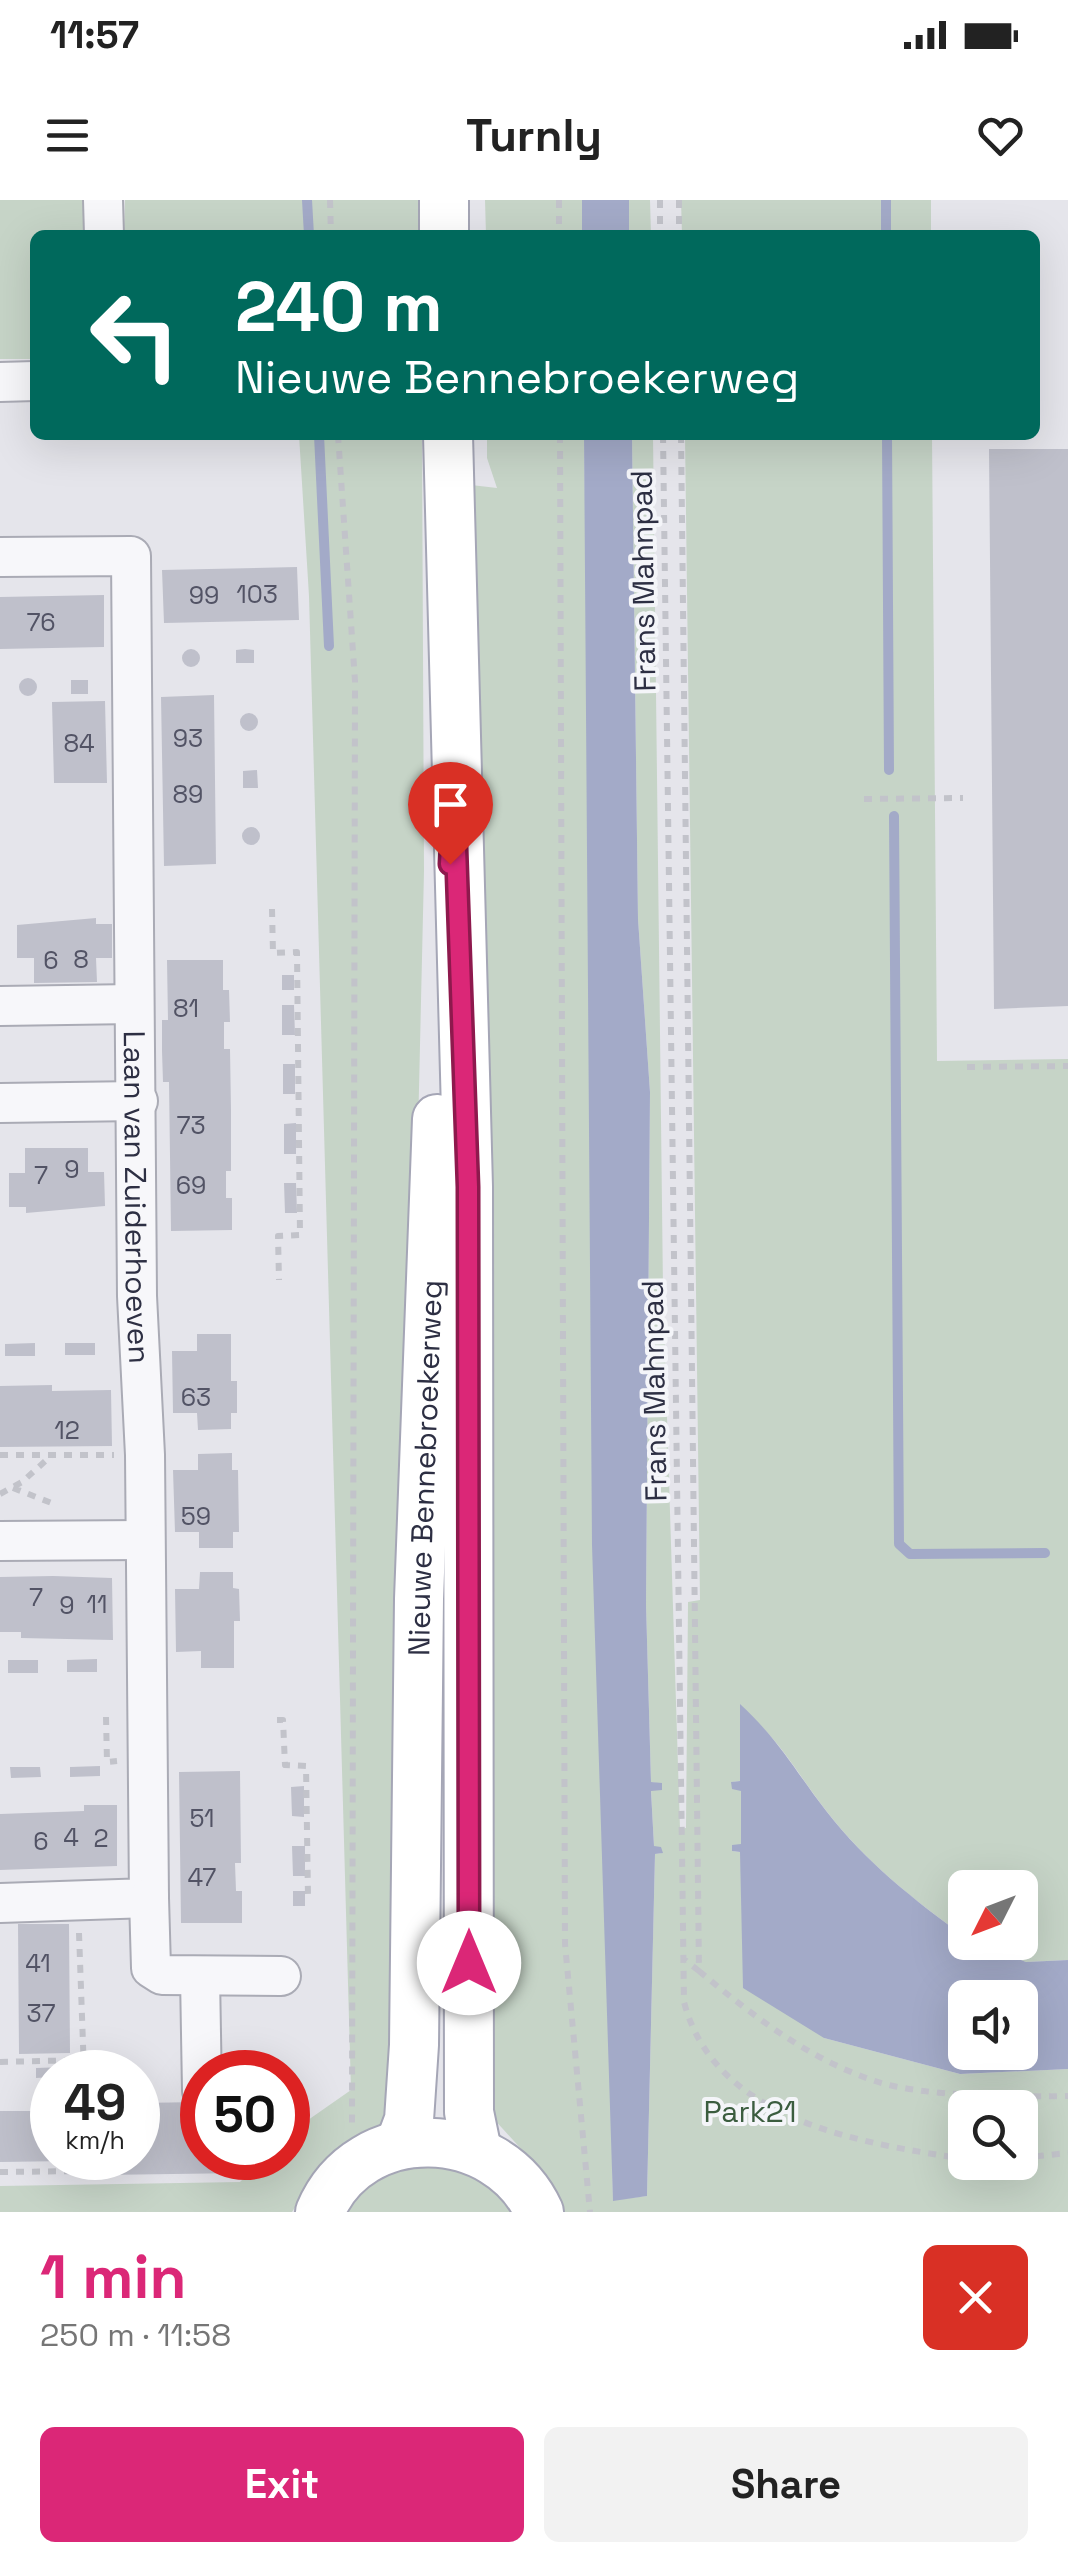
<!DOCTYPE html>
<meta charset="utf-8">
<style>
:root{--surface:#fff;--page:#f2f2f2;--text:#222;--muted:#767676;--accent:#db2777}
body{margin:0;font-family:"Space Grotesk",sans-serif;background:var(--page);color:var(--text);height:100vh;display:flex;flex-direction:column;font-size:38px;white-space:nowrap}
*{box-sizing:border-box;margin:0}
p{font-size:32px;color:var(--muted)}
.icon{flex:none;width:55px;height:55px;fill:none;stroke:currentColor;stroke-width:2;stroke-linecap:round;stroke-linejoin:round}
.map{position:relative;height:2012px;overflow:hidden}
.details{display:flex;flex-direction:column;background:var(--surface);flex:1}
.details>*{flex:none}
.hud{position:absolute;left:30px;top:30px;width:1010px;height:210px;border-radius:15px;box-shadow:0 10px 40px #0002;background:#00695c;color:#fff;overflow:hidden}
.needle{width:65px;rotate:228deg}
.buttons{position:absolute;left:948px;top:1670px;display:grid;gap:20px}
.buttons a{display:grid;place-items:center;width:90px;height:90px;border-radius:15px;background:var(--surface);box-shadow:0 10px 40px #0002;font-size:50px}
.speed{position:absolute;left:30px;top:1850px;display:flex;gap:20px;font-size:50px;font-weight:700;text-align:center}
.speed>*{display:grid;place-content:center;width:130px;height:130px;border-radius:50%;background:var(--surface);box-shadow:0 10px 40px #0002;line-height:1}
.speed small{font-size:25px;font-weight:400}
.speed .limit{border:15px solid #d22;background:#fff;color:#111}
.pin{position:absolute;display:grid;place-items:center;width:85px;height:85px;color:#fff;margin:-102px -42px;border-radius:50% 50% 50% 0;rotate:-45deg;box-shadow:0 0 10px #0007}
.pin .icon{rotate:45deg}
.me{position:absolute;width:110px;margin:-55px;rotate:0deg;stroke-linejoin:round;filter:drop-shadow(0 0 8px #0008)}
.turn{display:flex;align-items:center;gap:35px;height:210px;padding:0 40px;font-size:45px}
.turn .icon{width:130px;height:130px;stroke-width:2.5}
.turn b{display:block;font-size:70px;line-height:85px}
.round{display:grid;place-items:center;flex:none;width:105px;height:105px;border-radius:15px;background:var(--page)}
.head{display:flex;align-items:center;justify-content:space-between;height:170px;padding:0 40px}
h1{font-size:60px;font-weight:700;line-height:75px;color:var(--accent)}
.primary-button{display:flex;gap:20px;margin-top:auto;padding:20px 40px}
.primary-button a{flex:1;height:115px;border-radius:15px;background:var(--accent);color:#fff;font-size:40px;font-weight:700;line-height:115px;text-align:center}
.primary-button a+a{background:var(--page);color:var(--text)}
.status{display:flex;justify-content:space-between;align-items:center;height:70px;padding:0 50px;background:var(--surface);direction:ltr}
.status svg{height:28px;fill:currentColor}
header{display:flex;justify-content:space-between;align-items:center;height:130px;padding:0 40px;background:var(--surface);font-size:45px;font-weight:700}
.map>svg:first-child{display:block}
</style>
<div class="status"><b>11:57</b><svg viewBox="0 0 49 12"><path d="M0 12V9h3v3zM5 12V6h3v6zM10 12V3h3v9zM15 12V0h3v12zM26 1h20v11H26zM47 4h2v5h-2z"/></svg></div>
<header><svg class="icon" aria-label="menu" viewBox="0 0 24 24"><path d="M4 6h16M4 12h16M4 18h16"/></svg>Turnly<svg class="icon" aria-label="heart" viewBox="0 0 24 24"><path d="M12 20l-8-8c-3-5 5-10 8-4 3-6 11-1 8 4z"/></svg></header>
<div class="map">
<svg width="1068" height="2012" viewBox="0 0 1068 2012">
<rect width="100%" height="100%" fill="#e5e5eb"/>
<!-- green -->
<path fill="#c6d4c7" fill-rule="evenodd" d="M0,0H90L91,35H35V159H0Z
M125,0H421V35H124Z
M485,0H582V35H486Z
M629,0H650L651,35H629Z
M681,0H931V35H682Z
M299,235H422L424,671L396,1890L379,1927L341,1948L314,1977L292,2012H0V1986L240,1982L264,1958H288V1934L351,1890L309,396Z
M487,235H584L613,2000L647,1996L655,1654L662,1653L654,1646L651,1590H662V1584L651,1582L646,1404L650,892L638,719L632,235H653L663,1090L680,1629L686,1628L688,1402L700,1400L685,235H932L937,861L1068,859V1760L1026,1762L979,1743L1020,1742V1688H965V1737C914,1700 867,1663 828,1613C795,1571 783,1543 740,1506V1581L732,1582L741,1590V1645H732V1651L740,1652L824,1838L960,1874L1068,1869V2012H563L544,1974L492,1917L471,285L497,288L487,258ZM965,1908H1020V1962H965Z
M413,1961C466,1967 478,1972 515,2012H344L372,1983Z"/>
<!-- water -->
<path fill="#a3aac8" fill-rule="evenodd" d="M582,0H629V35H582Z
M584,235H632L638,719L650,892L646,1404L651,1582L662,1583V1590L651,1591L654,1646L661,1647L663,1653L655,1654L647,1996L613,2001L592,1345Z
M740,1504C781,1542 795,1571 827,1612C866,1662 914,1700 965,1737V1742L979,1743L1026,1762L1068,1760V1869L960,1874L824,1838L743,1788L740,1652L732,1651V1645L741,1644V1591L732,1589L731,1582L740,1581ZM965,1798H1020V1852H965Z"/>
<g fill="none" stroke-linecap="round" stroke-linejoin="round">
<!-- stream -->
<path stroke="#a3aac8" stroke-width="10" d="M307,0L309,35
M886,0V35
M319,235L329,446
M887,235L889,570
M894,616L899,1344L910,1354L1045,1353"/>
</g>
<!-- building -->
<path fill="#bfc0cb" d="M989,249H1068V806L994,809Z
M297,367L299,420L164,423L162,370Z
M104,395V447L0,449V397Z
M245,449L254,450V463H236V450Z
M182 458a9 9 0 1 1 18 0a9 9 0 1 1-18 0Z
M19 487a9 9 0 1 1 18 0a9 9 0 1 1-18 0Z
M71,480H88V494H71Z
M214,495L216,664L164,666L161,497Z
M105,501L107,583H54L52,502Z
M240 522a9 9 0 1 1 18 0a9 9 0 1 1-18 0Z
M257,570L258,588H243V571Z
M242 636a9 9 0 1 1 18 0a9 9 0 1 1-18 0Z
M96,718V724H112V758H96L97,782L34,783V758H17V725Z
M167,760H223V790H229L230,822H224V849H230L231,910V971H226V998H232V1030L171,1031L169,882H163L162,851V820H168Z
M282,775H294V790H282Z
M282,805H294L295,835H282Z
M283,864H295V894H283Z
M296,923V954H284V924Z
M25,948H88V972H104L105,1006L26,1013V1007H9V973H25Z
M284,983H296L297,1013H285Z
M197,1134H231V1181H237V1213H231V1229L198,1230L197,1213H173L172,1151H197Z
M35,1143V1156H5V1144Z
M65,1143H95V1155H65Z
M52,1185V1191L111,1190L112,1246L0,1247V1186Z
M232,1253V1270H238L239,1332H233V1348H199V1332H175L173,1270H198V1254Z
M200,1372H233V1388L239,1389L240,1421H234V1468H201V1451L176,1452L175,1389H199Z
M53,1376L112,1378L113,1440L21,1438V1432H0V1377Z
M97,1459V1472H67V1460Z
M8,1460H38V1473H8Z
M100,1566V1576L70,1577V1567Z
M10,1567H40L41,1577L11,1578Z
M240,1571L241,1663H235L236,1691H242V1723H181L179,1572Z
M304,1586V1617L292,1616L291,1587Z
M84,1605H117V1666L0,1670V1614L84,1611Z
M292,1646H305V1676H293Z
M293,1691H305V1706H293Z
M18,1724H69L70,1853L19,1854Z
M66,1867V1872H52V1877L36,1878V1868Z
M202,1902V1958H244V1973L102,1975V1958H138V1903Z
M0,1911H52V1958L68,1961L0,1962Z"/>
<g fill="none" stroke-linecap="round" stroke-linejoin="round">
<!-- minor casing -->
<g stroke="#aaabb5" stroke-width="42">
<g id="minor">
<path d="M103,0L104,35"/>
<path d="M0,182L35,181"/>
<path id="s1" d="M0,357L131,356L137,1096L145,1255L149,1698L0,1703"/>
<path d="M0,806L134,804"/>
<path d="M0,903L138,901"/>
<path d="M0,1341L144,1340"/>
<path d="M149,1698L151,1768L162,1775L281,1776"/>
<path d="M200,1776L202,1891"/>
</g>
</g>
<!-- major casing -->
<g stroke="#a5a6b6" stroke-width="52">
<g id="major">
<path d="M444,0V35"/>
<path d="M448,235L468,987L469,1912L477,1951"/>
<path id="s2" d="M400,1944L409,1920L414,1845L419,1399L437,919"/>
<path d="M320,2012C360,1917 498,1922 539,2012"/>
</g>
</g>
<!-- path -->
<path stroke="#c2c3ca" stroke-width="6" stroke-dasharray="8 8" stroke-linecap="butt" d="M330,0L331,35
M559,0V35
M660,0V35
M679,0V35
M338,235L355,481L352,1925
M560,235L565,1744L590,2012
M663,235L684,1802C715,1921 860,1943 965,1959
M681,235L699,1771L685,1760
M864,599L963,598
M272,709L273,753L297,752L300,1035L278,1036L279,1080
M967,867L1068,866
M0,1255H114
M13,1288L54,1304
M0,1294L22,1282L52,1255
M106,1517L107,1562L117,1561
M277,1520H283L285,1565L306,1566L308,1697
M79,1733L84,1872
M699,1771C752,1815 808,1859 875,1881C922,1897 1017,1897 1068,1896
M0,1862L84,1860
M1020,1958L1068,1953
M0,1972L87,1971V1958"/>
<!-- minor -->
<use href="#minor" stroke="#f7f7fa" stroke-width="38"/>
<!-- major -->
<use href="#major" stroke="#fff" stroke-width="48"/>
</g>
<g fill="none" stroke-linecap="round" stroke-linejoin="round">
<!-- route casing -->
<g stroke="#8e194d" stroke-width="25">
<path id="route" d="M450,664L454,591L468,987L469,1763"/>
</g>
<!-- route -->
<use href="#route" stroke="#db2777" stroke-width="18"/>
</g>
<g text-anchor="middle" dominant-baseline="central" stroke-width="8" stroke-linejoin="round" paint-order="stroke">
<!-- number labels -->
<g font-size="25" fill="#525365">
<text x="257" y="394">103</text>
<text x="204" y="395">99</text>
<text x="41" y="422">76</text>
<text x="188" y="538">93</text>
<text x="79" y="543">84</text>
<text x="188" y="594">89</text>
<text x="81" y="759">8</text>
<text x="51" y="760">6</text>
<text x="186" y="808">81</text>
<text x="191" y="925">73</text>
<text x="72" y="969">9</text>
<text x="41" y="975">7</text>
<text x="191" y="985">69</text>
<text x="196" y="1197">63</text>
<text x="67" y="1230">12</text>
<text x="196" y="1316">59</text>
<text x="36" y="1397">7</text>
<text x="97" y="1404">11</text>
<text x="67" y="1405">9</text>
<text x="202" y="1618">51</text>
<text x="71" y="1637">4</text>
<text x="101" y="1638">2</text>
<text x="41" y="1641">6</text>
<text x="202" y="1677">47</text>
<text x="38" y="1763">41</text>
<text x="41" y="1813">37</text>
</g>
<!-- street labels -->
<g font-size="30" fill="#2d2f43" stroke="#f4f5f9">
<text transform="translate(643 381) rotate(-91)">Frans Mahnpad</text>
<text stroke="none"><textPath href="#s1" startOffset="772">Laan van Zuiderhoeven</textPath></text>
<text transform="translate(654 1191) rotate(-91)">Frans Mahnpad</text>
<text stroke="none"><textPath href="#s2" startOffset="678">Nieuwe Bennebroekerweg</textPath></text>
</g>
<!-- park labels -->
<g font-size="30" fill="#3b5d3f" stroke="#f4f5f9">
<text x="750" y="1911">Park21</text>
</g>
</g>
</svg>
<div class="buttons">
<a><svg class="needle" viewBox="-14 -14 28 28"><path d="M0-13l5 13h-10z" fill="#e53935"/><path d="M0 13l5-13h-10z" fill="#767676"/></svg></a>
<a><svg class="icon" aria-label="sound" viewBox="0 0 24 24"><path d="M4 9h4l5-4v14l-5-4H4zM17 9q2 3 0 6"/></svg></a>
<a><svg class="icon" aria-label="search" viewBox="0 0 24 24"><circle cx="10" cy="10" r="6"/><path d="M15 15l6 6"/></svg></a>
</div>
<div class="speed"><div>49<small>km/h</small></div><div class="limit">50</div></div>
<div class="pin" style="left:450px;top:664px;background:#d93025"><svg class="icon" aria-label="arrive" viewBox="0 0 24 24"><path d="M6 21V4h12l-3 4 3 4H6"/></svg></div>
<svg class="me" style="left:469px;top:1763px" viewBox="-20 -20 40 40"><circle r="19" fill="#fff"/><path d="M0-13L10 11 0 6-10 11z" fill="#db2777"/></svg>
<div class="hud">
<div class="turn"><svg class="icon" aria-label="left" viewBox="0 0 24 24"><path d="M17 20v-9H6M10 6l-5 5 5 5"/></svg><div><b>240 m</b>Nieuwe Bennebroekerweg</div></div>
</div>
</div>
<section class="details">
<div class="head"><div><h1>1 min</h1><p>250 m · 11:58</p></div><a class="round" style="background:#d93025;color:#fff"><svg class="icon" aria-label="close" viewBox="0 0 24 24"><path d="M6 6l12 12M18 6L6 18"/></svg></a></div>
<div class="primary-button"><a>Exit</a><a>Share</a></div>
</section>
